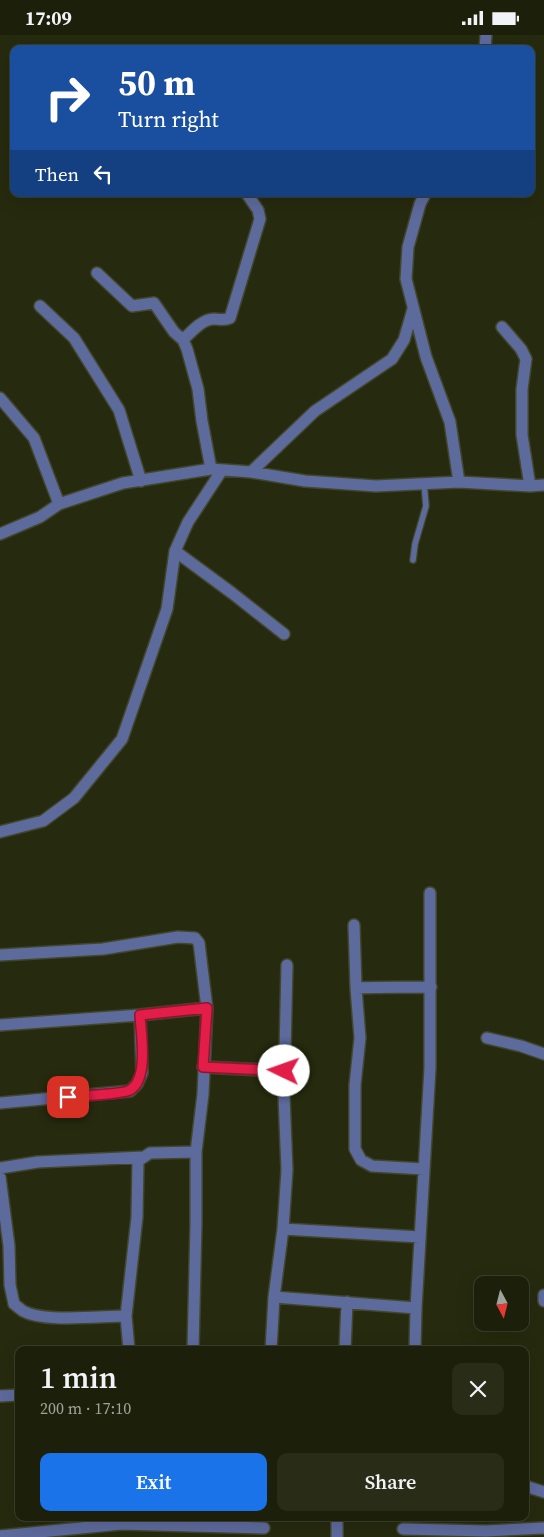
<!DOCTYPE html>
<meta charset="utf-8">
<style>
:root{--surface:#1c200a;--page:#292d18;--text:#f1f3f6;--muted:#a0a39c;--line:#3a3e2b;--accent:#1a73e8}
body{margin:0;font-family:"Source Serif 4",serif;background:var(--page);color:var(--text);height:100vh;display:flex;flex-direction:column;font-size:19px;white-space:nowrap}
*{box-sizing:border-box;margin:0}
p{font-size:16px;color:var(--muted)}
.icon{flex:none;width:28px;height:28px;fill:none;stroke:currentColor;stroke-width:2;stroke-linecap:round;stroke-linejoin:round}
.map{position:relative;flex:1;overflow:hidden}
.drawer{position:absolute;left:15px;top:1311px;width:514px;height:175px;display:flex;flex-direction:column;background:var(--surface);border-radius:10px;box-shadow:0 5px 20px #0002,0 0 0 1px var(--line)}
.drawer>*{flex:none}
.guide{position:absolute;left:10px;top:10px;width:525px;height:152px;border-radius:10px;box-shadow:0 5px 20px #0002,0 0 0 1px var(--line);background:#1a4fa0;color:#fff;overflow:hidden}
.needle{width:32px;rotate:173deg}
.buttons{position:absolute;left:474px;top:1241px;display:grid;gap:10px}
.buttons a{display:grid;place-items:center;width:55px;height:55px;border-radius:10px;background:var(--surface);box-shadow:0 5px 20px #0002,0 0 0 1px var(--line);font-size:25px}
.pin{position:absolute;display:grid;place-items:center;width:42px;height:42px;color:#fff;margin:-21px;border-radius:10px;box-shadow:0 2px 8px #0006}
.me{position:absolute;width:55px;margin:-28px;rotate:273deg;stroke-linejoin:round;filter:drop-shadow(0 0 4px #0008)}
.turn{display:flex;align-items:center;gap:18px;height:105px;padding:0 25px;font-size:22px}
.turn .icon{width:65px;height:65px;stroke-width:2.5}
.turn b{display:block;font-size:35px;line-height:42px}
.then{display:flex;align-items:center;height:48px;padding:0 25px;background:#0003;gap:10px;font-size:19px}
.round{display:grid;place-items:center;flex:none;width:52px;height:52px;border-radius:10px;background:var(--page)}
.head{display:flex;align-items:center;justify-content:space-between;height:85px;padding:0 25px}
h1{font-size:30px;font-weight:600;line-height:38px}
.primary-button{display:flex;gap:10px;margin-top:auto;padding:10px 25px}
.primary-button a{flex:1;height:58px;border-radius:10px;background:var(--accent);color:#fff;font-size:20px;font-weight:600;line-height:58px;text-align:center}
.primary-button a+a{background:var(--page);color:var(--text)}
.status{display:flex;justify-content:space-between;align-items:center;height:35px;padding:0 25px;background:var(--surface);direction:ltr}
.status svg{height:14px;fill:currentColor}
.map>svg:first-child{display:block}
</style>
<div class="status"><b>17:09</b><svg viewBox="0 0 49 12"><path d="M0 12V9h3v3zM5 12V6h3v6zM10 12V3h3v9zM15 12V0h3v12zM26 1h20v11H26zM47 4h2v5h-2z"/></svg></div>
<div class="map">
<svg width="544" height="1502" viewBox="0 0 544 1502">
<rect width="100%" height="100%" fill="#262a0e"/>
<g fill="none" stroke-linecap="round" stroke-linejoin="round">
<!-- service casing -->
<g stroke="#42462c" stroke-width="8">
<path id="service" d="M413,525L415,509L426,471L424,448"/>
</g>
<!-- minor casing -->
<g stroke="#42462c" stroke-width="14">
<path id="minor" d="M485,14L486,0
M425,159L420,169L408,212L406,244L426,322L450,387L459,447
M97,238L132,271L154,268L174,297L183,305L187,314L198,354L202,386L211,434
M40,271L74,303L119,375L141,446
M502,292L521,314L526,324L522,354V400L530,451
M183,305C191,297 202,284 214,284C220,284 224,286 230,283L260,184L258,175L247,159
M0,363L34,403L59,469
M251,437L315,376L392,324L404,305L413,274
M0,499L40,482L59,469L123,448L211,434L251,437L305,446L376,451L459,447L530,451L544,450
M175,516L232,558L284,599
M0,797L43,786L74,763L122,704L167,574L175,516L188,487L222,435
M354,890L356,953
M0,920L103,914L178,902L195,903L199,908L207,973L203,1059L196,1117V1189L193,1315
M0,990L140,980L207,973
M487,1003L521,1011L544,1019
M203,1032L284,1036
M0,1068L130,1056L137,1049L142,1038L140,980
M0,1133L38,1127L143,1122
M424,1134L372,1131L361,1125L355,1114V1050L360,1003L356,953C381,952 406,952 431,952
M0,1142L9,1211L10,1250L14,1269C17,1271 20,1274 23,1276C45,1288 101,1281 126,1281
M283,1194L420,1202
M544,1260V1266
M274,1262L416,1273
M129,1315L126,1281L137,1182L138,1126L150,1118L196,1117
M271,1315L274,1262L283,1194L287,1135L284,1061L287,930
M345,1315L347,1267
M415,1315L416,1273L430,1033V858
M0,1361L19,1360
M525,1451L544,1457
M403,1494L486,1496L544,1493
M0,1501L121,1489L264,1493
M337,1502V1482"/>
</g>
<!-- service -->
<use href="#service" stroke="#5d6a9c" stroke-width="5.5"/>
<!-- minor -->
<use href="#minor" stroke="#5d6a9c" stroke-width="11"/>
</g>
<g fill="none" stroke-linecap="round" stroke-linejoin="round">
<!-- route casing -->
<g stroke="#92132f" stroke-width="12">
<path id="route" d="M68,1062C78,1061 125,1059 130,1055C149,1044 141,999 140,980L207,973L203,1032L284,1036"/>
</g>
<!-- route -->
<use href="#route" stroke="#e11d48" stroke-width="9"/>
</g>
</svg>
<div class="buttons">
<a><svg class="needle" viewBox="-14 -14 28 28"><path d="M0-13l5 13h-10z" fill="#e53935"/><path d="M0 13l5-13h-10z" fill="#a0a39c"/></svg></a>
</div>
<div class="pin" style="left:68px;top:1062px;background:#d93025"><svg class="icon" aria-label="arrive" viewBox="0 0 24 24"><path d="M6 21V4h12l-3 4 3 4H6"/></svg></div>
<svg class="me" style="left:284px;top:1036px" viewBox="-20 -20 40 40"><circle r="19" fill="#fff"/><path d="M0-13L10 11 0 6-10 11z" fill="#e11d48"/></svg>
<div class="guide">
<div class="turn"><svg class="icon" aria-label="right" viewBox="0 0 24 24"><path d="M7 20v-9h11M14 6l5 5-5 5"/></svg><div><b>50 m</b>Turn right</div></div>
<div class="then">Then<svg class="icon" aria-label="left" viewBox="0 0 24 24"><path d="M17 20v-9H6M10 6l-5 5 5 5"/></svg></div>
</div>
<section class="drawer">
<div class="head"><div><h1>1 min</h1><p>200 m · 17:10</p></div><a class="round"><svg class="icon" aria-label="close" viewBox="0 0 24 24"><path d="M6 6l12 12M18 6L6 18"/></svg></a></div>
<div class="primary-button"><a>Exit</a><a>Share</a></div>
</section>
</div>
